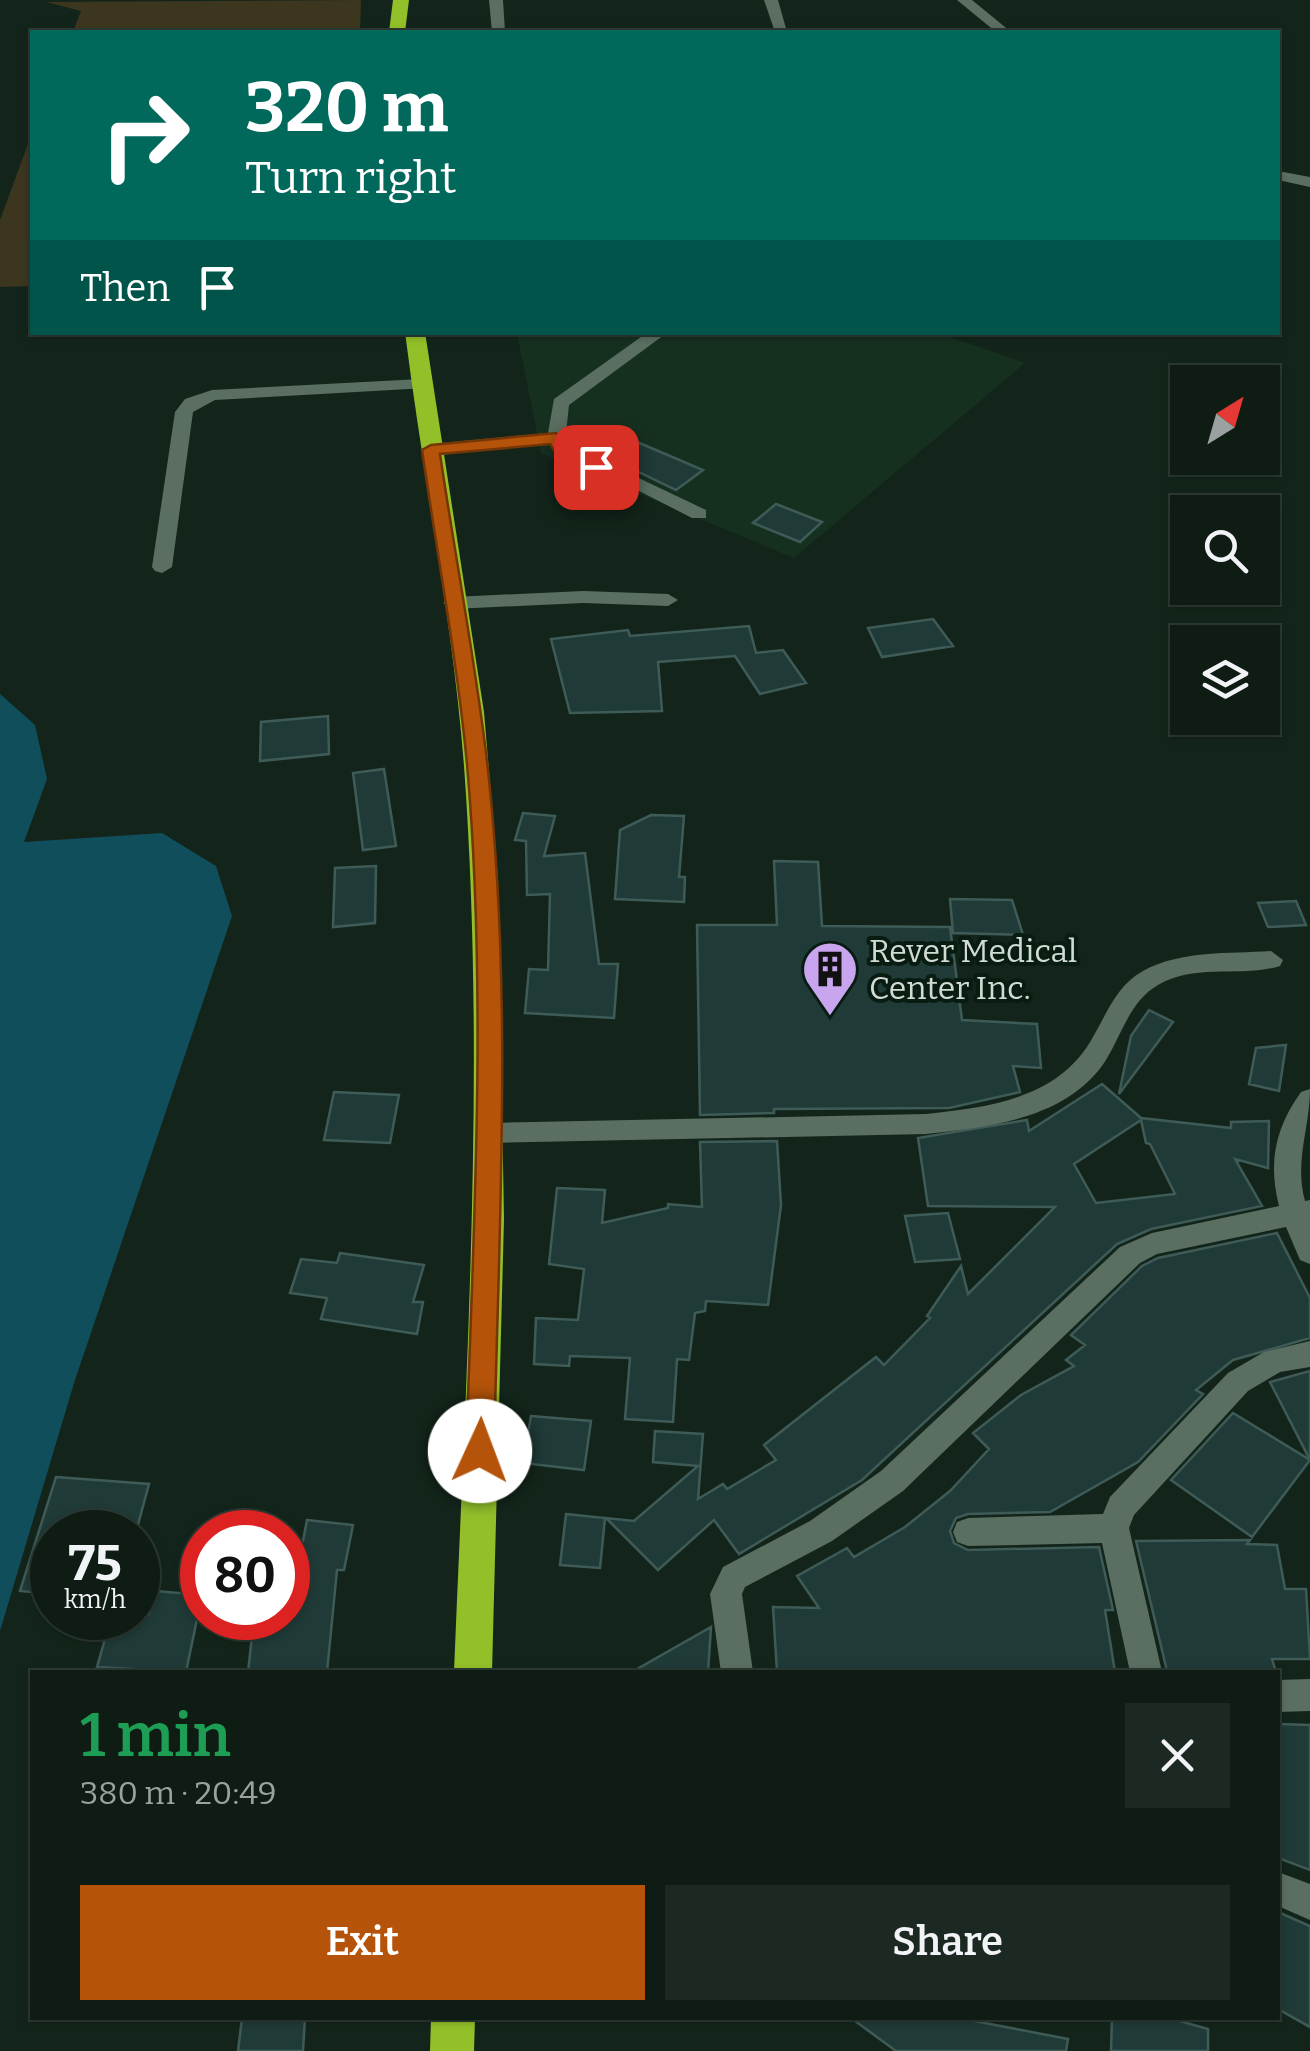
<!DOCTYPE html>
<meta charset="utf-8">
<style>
:root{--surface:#0e1c14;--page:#1c2922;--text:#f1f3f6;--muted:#9ba1a0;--line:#2e3a34;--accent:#b45309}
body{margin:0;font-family:Bitter,serif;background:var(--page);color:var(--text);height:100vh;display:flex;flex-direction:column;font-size:38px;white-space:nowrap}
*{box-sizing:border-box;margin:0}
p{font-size:32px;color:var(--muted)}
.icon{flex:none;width:55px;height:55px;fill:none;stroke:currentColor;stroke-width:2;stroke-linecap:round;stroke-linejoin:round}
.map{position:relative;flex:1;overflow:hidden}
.side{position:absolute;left:30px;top:1670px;width:1250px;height:350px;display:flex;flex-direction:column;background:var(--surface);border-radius:0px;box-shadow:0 2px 8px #0004,0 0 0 2px var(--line)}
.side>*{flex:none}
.banner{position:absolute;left:30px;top:30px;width:1250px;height:305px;border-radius:0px;box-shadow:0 2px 8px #0004,0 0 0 2px var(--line);background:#00695c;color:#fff;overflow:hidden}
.needle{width:65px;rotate:37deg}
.fabs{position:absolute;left:1170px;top:365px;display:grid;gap:20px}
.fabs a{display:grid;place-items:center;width:110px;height:110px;border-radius:0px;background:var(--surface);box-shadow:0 2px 8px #0004,0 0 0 2px var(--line);font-size:50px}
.speed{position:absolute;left:30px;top:1510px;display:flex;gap:20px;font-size:50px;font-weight:700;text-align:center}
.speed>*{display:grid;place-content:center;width:130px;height:130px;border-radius:50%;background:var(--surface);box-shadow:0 2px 8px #0004,0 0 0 2px var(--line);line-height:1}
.speed small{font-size:25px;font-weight:400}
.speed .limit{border:15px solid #d22;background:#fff;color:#111}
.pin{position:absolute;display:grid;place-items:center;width:85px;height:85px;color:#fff;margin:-42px;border-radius:20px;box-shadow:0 5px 15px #0006}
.me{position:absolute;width:110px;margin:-55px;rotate:2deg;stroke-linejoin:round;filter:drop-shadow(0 0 8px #0008)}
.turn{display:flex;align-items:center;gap:35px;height:210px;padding:0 50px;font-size:45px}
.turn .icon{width:130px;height:130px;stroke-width:2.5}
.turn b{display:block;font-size:70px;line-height:85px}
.then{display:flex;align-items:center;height:95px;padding:0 50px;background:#0003;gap:20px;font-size:38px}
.round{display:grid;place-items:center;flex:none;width:105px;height:105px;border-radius:0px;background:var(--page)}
.head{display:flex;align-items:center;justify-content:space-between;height:170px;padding:0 50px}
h1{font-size:60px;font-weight:600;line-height:75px;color:#1e9e55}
.action{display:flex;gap:20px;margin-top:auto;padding:20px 50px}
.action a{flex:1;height:115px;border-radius:0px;background:var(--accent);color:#fff;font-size:40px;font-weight:600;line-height:115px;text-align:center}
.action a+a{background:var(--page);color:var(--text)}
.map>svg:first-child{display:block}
</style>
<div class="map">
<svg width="1310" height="2051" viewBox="0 0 1310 2051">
<rect width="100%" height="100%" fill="#13251a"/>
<!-- built -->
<path fill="#163020" d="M517,333H939L1025,363L794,558L541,453Z"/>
<!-- green -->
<path fill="#3c361f" d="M361,0L360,32H73L81,11L46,2Z
M32,133V286L0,287V220Z"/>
<!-- water -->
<path fill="#114e5b" d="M0,694L35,725L47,779L24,842L162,833L216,866L232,916L74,1383L0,1631Z"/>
<!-- building -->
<path fill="#1f3a37" stroke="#3f5b57" stroke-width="2.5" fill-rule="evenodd" d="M602,427L703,470L676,490L579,443Z
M776,504L822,522L800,542L753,523Z
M933,619L953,646L882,657L868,628Z
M749,626L756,653L783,650L806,683L760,694L735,656L658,662L662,711L570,713L551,639L628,630L630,636Z
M328,716L329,754L260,761L261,722Z
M384,769L396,846L363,850L353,773Z
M523,813L555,816L544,856L585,853L599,964H618L614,1018L525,1013L529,969L548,970L550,894L527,895L526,841L515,840Z
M651,815L684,816L679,877H685L684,902L615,899L620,830Z
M774,861L818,862L822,926L950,927L962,1020L1037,1024L1041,1068L1013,1066L1020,1092L949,1108L774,1109V1113L700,1115L697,925H777Z
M376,866L375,923L333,927L335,868Z
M950,899L1012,900L1023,935L953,933Z
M1296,901L1306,925L1268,927L1258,903Z
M1149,1010L1173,1022L1119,1094L1131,1036Z
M1286,1045L1279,1091L1249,1084L1256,1048Z
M1102,1084L1141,1118L1231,1128V1122L1269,1121L1268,1168L1235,1159L1262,1206L1151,1229L1117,1244L862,1480L739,1554L714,1520L658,1570L606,1518L634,1521L698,1466L653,1462L655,1431L703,1434L698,1499L723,1484L727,1489L776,1460L764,1445L876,1357L884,1365L930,1318L927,1316L961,1266L968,1294L1055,1207L928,1206L918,1138L1027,1120L1029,1131ZM1141,1120L1146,1143L1150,1144L1175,1194L1096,1203L1074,1164Z
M334,1092L399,1095L390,1143L324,1140Z
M777,1141L781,1205L768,1305L706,1301L705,1311L695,1313L689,1360L677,1359L673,1422L625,1419L630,1358L570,1356L569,1366L534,1364L536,1318L578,1320L584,1269L549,1264L557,1188L605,1190L602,1223L668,1208V1204L702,1207L700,1142Z
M948,1213L960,1259L915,1262L905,1216Z
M1277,1233L1310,1298V1338L1233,1360L1196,1390L1203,1394L1138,1462L1050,1512L968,1514L956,1518L950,1531L954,1543L968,1550L1099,1547L1113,1610H1105L1115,1672H777L773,1607L819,1608L797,1576L847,1548L854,1557L905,1527L950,1491L989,1449L973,1433L1021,1395L1074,1366L1066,1360L1085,1345L1071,1335L1142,1266L1158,1258Z
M340,1253L424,1265L413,1302H423L417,1334L321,1319L327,1298L290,1293L301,1259L337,1263Z
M1310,1371V1460L1270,1382Z
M1233,1413L1310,1460L1252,1537L1171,1480Z
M531,1416L591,1421L584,1470L523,1463Z
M56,1477L149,1484L136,1532H52V1594L20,1591Z
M566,1514L605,1518L600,1568L560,1565Z
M307,1520L353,1525L344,1570H337L327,1672H248L254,1618H288Z
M1250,1540L1247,1544L1277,1545L1285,1589H1306L1310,1659H1272L1276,1672L1167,1671L1136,1541Z
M156,1591L202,1595L186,1672L97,1667L111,1618L149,1614Z
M711,1627L708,1672H632Z
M1278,1724L1310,1725V1870L1278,1858Z
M1278,1912L1310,1926V2027L1278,2009Z
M242,2018H305L303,2051H238Z
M851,2018H959L1068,2039L1066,2051H896Z
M1112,2018H1169L1208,2029V2051H1111Z"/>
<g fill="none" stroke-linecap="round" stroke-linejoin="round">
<!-- minor -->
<path fill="#5a6f61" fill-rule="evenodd" d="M489,0H503L505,32H492Z
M764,0H778L787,32H775Z
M957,0H972L1011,32H996Z
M1278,171L1310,177V187L1278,180Z
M648,332H668L569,405L565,443L706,510V518H692L547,444L431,456L422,450L431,444L548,433L554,399Z
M421,379L430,384L427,388L215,400L193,412L172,567L162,573L155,571L152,567L175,412L185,399L212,390Z
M583,591L668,594L678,600L668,606L583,603L453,609L443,603L453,597Z
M1271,951L1283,960L1280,966C1241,978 1195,963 1158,985C1130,1001 1122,1034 1106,1060C1068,1119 989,1127 926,1134L489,1143L480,1140L476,1133L480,1126L489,1123L926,1114C989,1107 1059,1099 1093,1037C1107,1013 1117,985 1143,971C1181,950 1229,954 1271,951Z
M1310,1089C1310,1128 1294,1161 1305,1201L1310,1200V1264L1300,1260L1286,1227L1157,1254L1140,1263L903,1491L832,1541L745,1587L742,1594L753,1672H721L710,1594L723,1567L810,1521L881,1471L1120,1247L1152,1233L1279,1206C1268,1163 1275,1128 1301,1092Z
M1310,1341V1367L1280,1372L1248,1391L1134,1515L1129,1528L1162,1672H1130L1102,1543L968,1546L957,1542L953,1532L957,1522L968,1518L1103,1514L1110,1497L1228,1373L1264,1352Z
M1310,1679V1711L1278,1712V1680Z
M1278,1872L1310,1884V1920L1278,1906Z"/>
<!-- highway -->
<path fill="#93c029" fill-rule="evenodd" d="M393,0H409L405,32H389Z
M405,332H425L484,712L498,879L504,1219L492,1672H454C466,1371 486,1068 464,766C453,621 423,477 405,332Z
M431,2018H475L474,2051H430Z"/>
</g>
<!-- route -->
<path fill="#b45309" stroke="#753606" stroke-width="2.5" d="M556,433L569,448L602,464V471C585,472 558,460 550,444L440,454C455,556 475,659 487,761C513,989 499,1223 494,1451L490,1460L480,1464L470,1460L466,1451C474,1223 487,992 467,764C457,659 437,554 422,450L431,445Z"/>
<!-- icons -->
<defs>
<g id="building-pin" transform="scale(2.875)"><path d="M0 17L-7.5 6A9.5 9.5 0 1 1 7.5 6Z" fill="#c8a5ee" stroke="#091c11"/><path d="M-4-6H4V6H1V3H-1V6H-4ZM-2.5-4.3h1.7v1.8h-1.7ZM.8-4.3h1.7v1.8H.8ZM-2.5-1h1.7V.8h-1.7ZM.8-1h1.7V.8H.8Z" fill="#111"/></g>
</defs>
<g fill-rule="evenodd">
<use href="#building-pin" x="830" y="969"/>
</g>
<g text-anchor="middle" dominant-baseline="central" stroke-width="8" stroke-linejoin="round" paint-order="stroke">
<!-- poi labels -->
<g font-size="32" fill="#d0dbd3" stroke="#091c11" text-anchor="start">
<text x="869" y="951">Rever Medical<tspan x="869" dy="37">Center Inc.</tspan></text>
</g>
</g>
</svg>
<div class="fabs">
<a><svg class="needle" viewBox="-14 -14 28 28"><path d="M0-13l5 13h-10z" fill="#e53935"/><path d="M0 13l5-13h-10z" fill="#9ba1a0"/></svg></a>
<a><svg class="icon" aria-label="search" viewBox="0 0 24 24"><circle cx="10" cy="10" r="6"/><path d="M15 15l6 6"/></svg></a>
<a><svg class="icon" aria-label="layers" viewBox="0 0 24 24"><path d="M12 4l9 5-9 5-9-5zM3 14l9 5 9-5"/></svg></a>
</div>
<div class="speed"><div>75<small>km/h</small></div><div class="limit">80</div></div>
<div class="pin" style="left:596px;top:467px;background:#d93025"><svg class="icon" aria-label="arrive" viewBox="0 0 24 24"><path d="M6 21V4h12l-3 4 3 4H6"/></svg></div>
<svg class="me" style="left:480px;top:1451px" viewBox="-20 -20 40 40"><circle r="19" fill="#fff"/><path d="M0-13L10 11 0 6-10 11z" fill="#b45309"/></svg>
<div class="banner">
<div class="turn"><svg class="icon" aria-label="right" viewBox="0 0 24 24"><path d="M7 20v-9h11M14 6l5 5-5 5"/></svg><div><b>320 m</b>Turn right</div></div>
<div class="then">Then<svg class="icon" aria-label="arrive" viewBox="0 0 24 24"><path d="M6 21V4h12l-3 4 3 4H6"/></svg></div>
</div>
<section class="side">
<div class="head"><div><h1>1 min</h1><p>380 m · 20:49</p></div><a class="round"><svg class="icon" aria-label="close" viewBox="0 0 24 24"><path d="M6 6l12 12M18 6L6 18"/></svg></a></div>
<div class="action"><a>Exit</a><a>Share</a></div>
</section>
</div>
